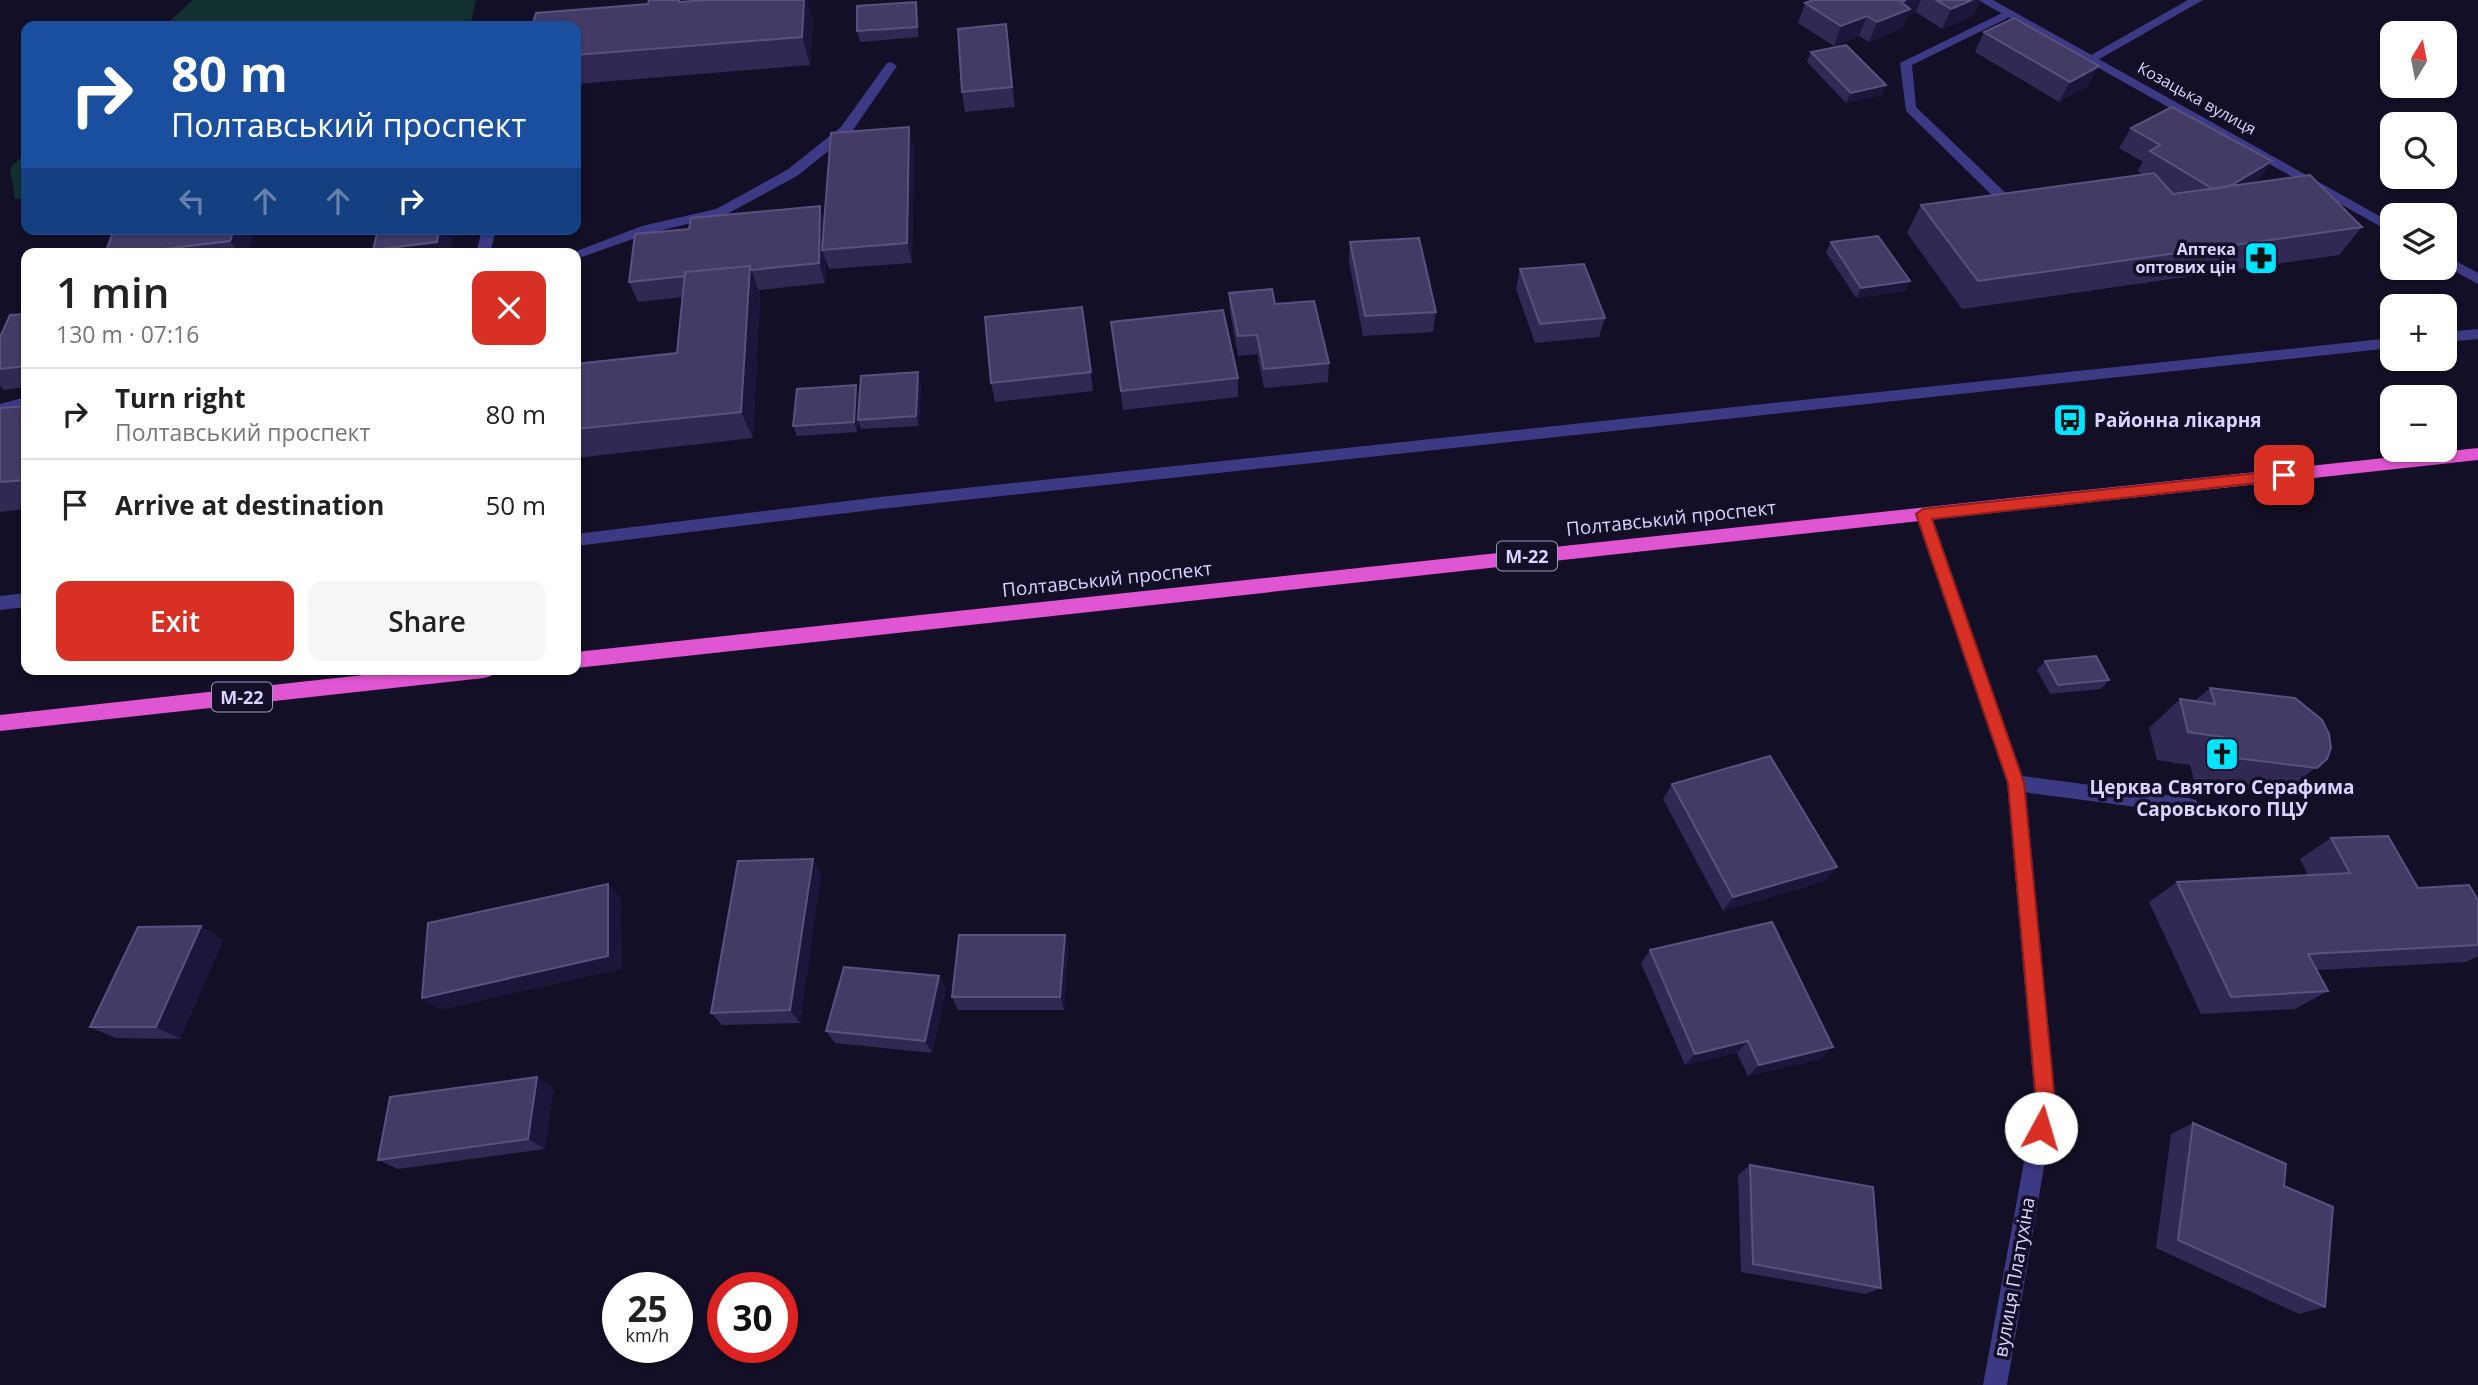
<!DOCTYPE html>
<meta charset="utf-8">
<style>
:root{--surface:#fff;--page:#f6f6f6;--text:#222;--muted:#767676;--line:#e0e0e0;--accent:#d93025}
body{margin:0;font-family:"Open Sans",sans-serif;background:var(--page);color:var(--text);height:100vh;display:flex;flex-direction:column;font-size:26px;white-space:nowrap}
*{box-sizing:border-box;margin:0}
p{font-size:23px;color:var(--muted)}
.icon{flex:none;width:38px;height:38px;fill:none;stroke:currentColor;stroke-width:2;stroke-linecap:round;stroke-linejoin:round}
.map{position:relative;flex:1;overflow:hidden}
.side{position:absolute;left:21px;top:248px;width:560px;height:427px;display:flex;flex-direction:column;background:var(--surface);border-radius:14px;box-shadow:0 2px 5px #0004}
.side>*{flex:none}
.hud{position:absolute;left:21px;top:21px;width:560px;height:214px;border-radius:14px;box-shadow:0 2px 5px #0004;background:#1a4fa0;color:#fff;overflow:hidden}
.needle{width:46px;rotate:10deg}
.controls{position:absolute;left:2380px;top:21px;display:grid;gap:14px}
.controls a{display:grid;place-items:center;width:77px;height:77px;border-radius:14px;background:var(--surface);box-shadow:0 2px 5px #0004;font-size:35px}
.speed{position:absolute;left:602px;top:1272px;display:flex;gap:14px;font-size:35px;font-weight:700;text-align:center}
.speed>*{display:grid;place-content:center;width:91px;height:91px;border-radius:50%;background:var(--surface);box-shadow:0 2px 5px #0004;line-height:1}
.speed small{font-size:18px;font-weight:400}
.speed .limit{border:10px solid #d22;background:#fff;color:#111}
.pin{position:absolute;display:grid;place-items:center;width:60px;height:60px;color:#fff;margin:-30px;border-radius:14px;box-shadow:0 4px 10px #0006}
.me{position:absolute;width:77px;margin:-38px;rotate:6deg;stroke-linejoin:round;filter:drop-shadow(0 0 5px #0008)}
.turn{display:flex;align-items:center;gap:24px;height:147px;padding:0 35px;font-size:32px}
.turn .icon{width:91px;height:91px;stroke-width:2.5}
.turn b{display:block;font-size:49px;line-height:60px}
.lanes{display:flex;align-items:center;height:66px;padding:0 35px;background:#0003;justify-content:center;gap:35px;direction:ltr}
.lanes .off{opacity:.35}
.round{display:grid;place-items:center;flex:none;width:74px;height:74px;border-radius:14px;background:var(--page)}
.headline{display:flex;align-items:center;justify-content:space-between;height:119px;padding:0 35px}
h1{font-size:42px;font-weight:600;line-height:52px}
.cta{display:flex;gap:14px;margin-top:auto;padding:14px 35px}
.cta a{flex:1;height:80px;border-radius:14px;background:var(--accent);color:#fff;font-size:28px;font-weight:600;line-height:80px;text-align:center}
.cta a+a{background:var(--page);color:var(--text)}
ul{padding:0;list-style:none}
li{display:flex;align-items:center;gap:21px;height:91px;padding:0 35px;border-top:2px solid var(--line)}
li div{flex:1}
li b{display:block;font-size:26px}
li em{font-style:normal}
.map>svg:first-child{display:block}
</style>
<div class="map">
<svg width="2478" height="1385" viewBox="0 0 2478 1385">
<rect width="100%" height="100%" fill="#130f26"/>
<!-- green -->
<path fill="#12302f" d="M193,0H476L470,26H164Z
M26,153V198L15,199L10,168Z"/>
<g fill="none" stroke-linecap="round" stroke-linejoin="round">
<!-- service -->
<path fill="#3d3a85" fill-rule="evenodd" d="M2188,0H2203L2094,62L2084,59Z
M2006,11L2016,14L1912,65L1916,107L2012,199L2014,202L2007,206L2002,205L1906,111L1900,63Z
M891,62L897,66L851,133L797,176L725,215L650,233L576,259V254H569L642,226L716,209L787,170L841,127L887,63Z
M482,229H496L490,254H476Z
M2478,329V339L2445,342V332Z
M2392,338V348L880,509L576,546V534L880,497Z
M26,397V407L0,415V404Z
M26,593V607L0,610V596Z
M2016,775L2189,798L2196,800L2198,806L2196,812L2189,814L2016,791L2010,789L2007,783L2010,777Z"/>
<!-- minor -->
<path fill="#3d3a85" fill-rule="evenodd" d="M1978,0H1993L2392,223V233Z
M2445,255L2478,273V284L2445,266Z
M1923,508L1931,514L2025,783L2055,1102L2007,1385H1983L2035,1102L2007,783L1915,514Z"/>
<!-- trunk -->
<path fill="#e055d1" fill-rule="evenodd" d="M2478,448V460L576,668V652Z
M409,670H493L491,676L484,678L0,731V715Z"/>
</g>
<!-- wall -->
<path fill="#312854" d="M1813,0H1980L1973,16L1942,29L1916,12L1907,16L1902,29L1869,42L1859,36L1834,46L1798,23L1805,3Z
M692,1L813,21L810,65L576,84V26Z
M916,2L918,12L919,37L860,42L857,31Z
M1984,32L2088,86L2059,102L1975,52Z
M1009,44L1015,107L965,112L962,92Z
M1811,52L1882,95L1846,103L1807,62Z
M2131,128L2272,161L2258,181L2256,183L2362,227L2339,255L1962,309L1907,233L1921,205L2144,175L2137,171L2143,162L2119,148Z
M914,147L912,263L829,269L826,261L825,283L759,290L760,294L753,438L576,458V364L677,353L683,297L638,302L629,282L824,219Z
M255,229L247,254H105Z
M1350,242L1436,312L1433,332L1363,336L1349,262Z
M1831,242L1910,281L1905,291L1856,298L1826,252Z
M1520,269L1605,318L1599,337L1535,343L1516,289Z
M1229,293L1275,304L1329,363L1328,382L1264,388L1257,354L1238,356L1230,312Z
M1082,307L1093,391L995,402L991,383Z
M26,314V387L4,390L0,386V337Z
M1111,322L1238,378V397L1123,410Z
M921,382L919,426L861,429L858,420L857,432L797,436L793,426L856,385L859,395Z
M26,406V509L0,512V408Z
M2045,661L2109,680L2101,689L2050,694L2037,670Z
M2210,688L2327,759L2280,795L2195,784L2190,765L2157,760L2149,728L2180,699L2195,701Z
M1672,784L1837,867L1825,881L1723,911L1663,799Z
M2331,838L2418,888L2478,900V956L2466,962L2317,970L2328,991L2295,1009L2201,1014L2149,902L2177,882L2308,875L2300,859Z
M821,873L800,1023L722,1025L711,1013Z
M201,926L223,940L180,1039L115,1038L90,1027Z
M1065,935L1068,948L1064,1010H958L952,997Z
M1650,950L1820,1059L1748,1076L1737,1053L1685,1065L1641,963Z
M939,976L946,989L932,1053L835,1043L826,1031Z
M537,1077L553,1089L545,1149L398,1169L378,1160Z
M2193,1123L2284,1186L2325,1307L2299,1314L2156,1248L2171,1134Z
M1750,1165L1881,1288L1865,1294L1741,1272L1738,1175Z"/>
<!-- shaded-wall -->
<path fill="#1d163a" d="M804,0H807L813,21L810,65L802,37Z
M1906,0H1921L1916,12L1907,16L1902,29L1869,42L1877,22L1901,2Z
M1972,0H1980L1973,16L1942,29L1951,9Z
M916,2L918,12L919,37L917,27Z
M1867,16L1859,36L1834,46L1841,26Z
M1006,24L1009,44L1015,107L1012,87Z
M2099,66L2088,86L2059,102L2070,82Z
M1886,85L1882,95L1846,103L1851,93Z
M909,127L914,147L912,263L907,243Z
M2272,161L2258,181L2205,212L2219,192Z
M820,206L827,226L822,250L826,261L825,283L819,263Z
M234,229H255L247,254H240L230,241Z
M439,229H475V234L453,237L450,254H375L373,250Z
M750,266L760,294L753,438L741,412Z
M1910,281L1905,291L1856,298L1861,288Z
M918,372L921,382L919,426L916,416Z
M856,385L859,395L857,432L854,422Z
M813,859L821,873L800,1023L790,1010Z
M1837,867L1825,881L1723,911L1733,897Z
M608,884L621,898L622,969L440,1010L422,998Z
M201,926L223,940L180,1039L156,1027Z
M1065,935L1068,948L1064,1010L1060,997Z
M939,976L946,989L932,1053L925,1041Z
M1748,1041L1737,1053L1685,1065L1695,1054Z
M1833,1047L1820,1059L1748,1076L1759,1065Z
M537,1077L553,1089L545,1149L528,1139Z"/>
<!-- building -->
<path fill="#433a66" stroke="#5a527e" stroke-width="2" d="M649,0H679V2L706,0H804L802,37L576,55V26H532L536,13L648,4Z
M1813,0H1906L1901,2L1910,9L1877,22L1867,16L1841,26L1805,3Z
M1936,0H1972L1951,9Z
M916,2L917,27L857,31V6Z
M2014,18L2099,66L2070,82L1984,32Z
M1006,24L1012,87L962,92L958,29Z
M1846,45L1886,85L1851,93L1811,52Z
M2172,107L2272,161L2230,186L2213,189L2150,151L2160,145L2131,128Z
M909,127L907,243L822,250L831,133Z
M2154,173L2173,194L2310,175L2362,227L1978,281L1921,205Z
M820,206L819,263L751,270L750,266L685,272V276L629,282L635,234L689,229L691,218Z
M114,229H234L230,241L123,254H105Z
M378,229H439L437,242L373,250Z
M1878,236L1910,281L1861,288L1831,242Z
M1419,238L1436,312L1365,316L1350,242Z
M1584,264L1605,318L1540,324L1520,269Z
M750,266L741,412L576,429V364L677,353L685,272Z
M1272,289L1275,304L1314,301L1329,363L1264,369L1257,335L1238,336L1229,293Z
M1082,307L1091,372L991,383L985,317Z
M1223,310L1238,378L1121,391L1111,322Z
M26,314V366L0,369V337L10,315Z
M918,372L916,416L858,420L861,376Z
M856,385L854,422L793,426L797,389Z
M26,406V480L0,482V408Z
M2096,656L2109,680L2058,685L2045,661Z
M2210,688L2295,698L2322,720L2329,734L2331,748L2327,759L2317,768L2228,757L2223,737L2188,732L2180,699L2215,704Z
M1770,756L1837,867L1733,897L1672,784Z
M2388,836L2418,888L2469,885L2478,900V945L2308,954L2328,991L2231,997L2177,882L2350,873L2331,838Z
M813,859L790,1010L711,1013L738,861Z
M608,884V956L422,998L428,923Z
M1772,922L1833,1047L1759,1065L1748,1041L1695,1054L1650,950Z
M201,926L156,1027H90L138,927Z
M959,935H1065L1060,997H952Z
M844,967L939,976L925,1041L826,1031Z
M537,1077L528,1139L378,1160L390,1097Z
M2193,1123L2286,1164L2284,1186L2333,1207L2325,1307L2178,1240Z
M1750,1165L1873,1187L1881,1288L1753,1264Z"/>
<!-- route -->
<path fill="#d93025" stroke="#8d1f18" stroke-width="2" d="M2284,470L2291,475L2284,480L1932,519L2024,783L2055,1102L2048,1135L2041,1137L2034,1135L2031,1128L2036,1102L2008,783L1916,514L1923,509Z"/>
<!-- icons -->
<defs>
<g id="pharmacy-square" transform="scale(1.75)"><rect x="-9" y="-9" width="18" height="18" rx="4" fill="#00e5ff" stroke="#130f26"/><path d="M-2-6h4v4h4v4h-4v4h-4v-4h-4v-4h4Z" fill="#111"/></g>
<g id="bus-square" transform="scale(1.75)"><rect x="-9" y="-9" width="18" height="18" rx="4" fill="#00e5ff" stroke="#130f26"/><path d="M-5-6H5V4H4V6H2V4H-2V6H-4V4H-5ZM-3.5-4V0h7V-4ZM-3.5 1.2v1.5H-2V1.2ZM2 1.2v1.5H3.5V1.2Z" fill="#111"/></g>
<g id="church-square" transform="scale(1.75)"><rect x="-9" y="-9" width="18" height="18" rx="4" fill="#00e5ff" stroke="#130f26"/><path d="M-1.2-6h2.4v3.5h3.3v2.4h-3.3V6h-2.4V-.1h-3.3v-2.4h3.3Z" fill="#111"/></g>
</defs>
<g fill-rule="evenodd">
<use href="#pharmacy-square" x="2261" y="258"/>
<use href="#bus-square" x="2070" y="420"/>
<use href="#church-square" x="2222" y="754"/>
</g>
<g text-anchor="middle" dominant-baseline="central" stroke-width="7" stroke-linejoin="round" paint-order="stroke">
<!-- far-street labels -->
<g font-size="16" fill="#d9d4ff" stroke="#130f26">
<text transform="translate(2197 98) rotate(29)">Козацька вулиця</text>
</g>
<!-- far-poi labels -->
<g font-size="16" font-weight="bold" fill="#d9d4ff" stroke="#130f26" text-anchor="end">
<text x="2236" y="249">Аптека<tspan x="2236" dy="18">оптових цін</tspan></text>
</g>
<!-- shield labels -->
<g fill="#130f26" stroke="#9e99be" stroke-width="2">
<rect x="1497" y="541.5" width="60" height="29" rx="5"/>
<rect x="212" y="682.5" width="60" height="29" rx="5"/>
</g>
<g font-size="18" font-weight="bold" fill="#d9d4ff">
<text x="1527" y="556">М-22</text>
<text x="242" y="697">М-22</text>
</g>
<!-- poi labels -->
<g font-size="19" font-weight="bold" fill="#d9d4ff" stroke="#130f26" text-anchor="start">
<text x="2094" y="420">Районна лікарня</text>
<text x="2222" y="787" text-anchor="middle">Церква Святого Серафима<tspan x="2222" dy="22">Саровського ПЦУ</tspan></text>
</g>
<!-- street labels -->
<g font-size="19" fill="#d9d4ff" stroke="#130f26">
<text transform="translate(1671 518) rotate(-6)">Полтавський проспект</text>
<text transform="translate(1107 579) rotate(-6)">Полтавський проспект</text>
<text transform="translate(2014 1277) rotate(-80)">вулиця Платухіна</text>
</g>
</g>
</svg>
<div class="controls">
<a><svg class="needle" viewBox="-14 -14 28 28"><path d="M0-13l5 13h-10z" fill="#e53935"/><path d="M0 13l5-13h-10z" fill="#767676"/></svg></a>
<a><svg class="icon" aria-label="search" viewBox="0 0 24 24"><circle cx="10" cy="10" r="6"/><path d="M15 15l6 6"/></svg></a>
<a><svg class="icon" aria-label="layers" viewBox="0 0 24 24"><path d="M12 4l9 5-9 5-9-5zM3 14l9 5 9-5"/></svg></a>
<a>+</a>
<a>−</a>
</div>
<div class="speed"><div>25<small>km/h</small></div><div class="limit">30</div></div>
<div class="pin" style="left:2284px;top:475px;background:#d93025"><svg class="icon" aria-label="arrive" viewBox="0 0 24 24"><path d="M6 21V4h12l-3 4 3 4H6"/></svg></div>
<svg class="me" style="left:2041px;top:1128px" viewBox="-20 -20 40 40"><circle r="19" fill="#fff"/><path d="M0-13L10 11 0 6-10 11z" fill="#d93025"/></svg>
<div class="hud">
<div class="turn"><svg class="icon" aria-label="right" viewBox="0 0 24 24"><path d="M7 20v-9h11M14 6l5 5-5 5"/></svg><div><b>80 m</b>Полтавський проспект</div></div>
<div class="lanes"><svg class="icon off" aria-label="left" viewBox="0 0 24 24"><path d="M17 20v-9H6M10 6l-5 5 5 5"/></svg><svg class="icon off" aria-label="ahead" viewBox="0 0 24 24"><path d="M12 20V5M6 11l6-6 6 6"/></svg><svg class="icon off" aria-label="ahead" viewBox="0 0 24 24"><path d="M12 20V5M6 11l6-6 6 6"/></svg><svg class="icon" aria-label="right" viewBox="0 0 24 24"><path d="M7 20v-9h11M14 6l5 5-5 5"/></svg></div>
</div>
<section class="side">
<div class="headline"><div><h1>1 min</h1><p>130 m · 07:16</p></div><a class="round" style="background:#d93025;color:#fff"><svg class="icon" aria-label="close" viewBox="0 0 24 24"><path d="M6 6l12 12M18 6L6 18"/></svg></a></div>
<ul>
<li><svg class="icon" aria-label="right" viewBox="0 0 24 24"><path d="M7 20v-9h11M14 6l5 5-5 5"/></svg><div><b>Turn right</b><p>Полтавський проспект</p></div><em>80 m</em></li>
<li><svg class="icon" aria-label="arrive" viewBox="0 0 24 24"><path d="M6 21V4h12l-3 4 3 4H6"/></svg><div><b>Arrive at destination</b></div><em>50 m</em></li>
</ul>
<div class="cta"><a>Exit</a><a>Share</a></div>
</section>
</div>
